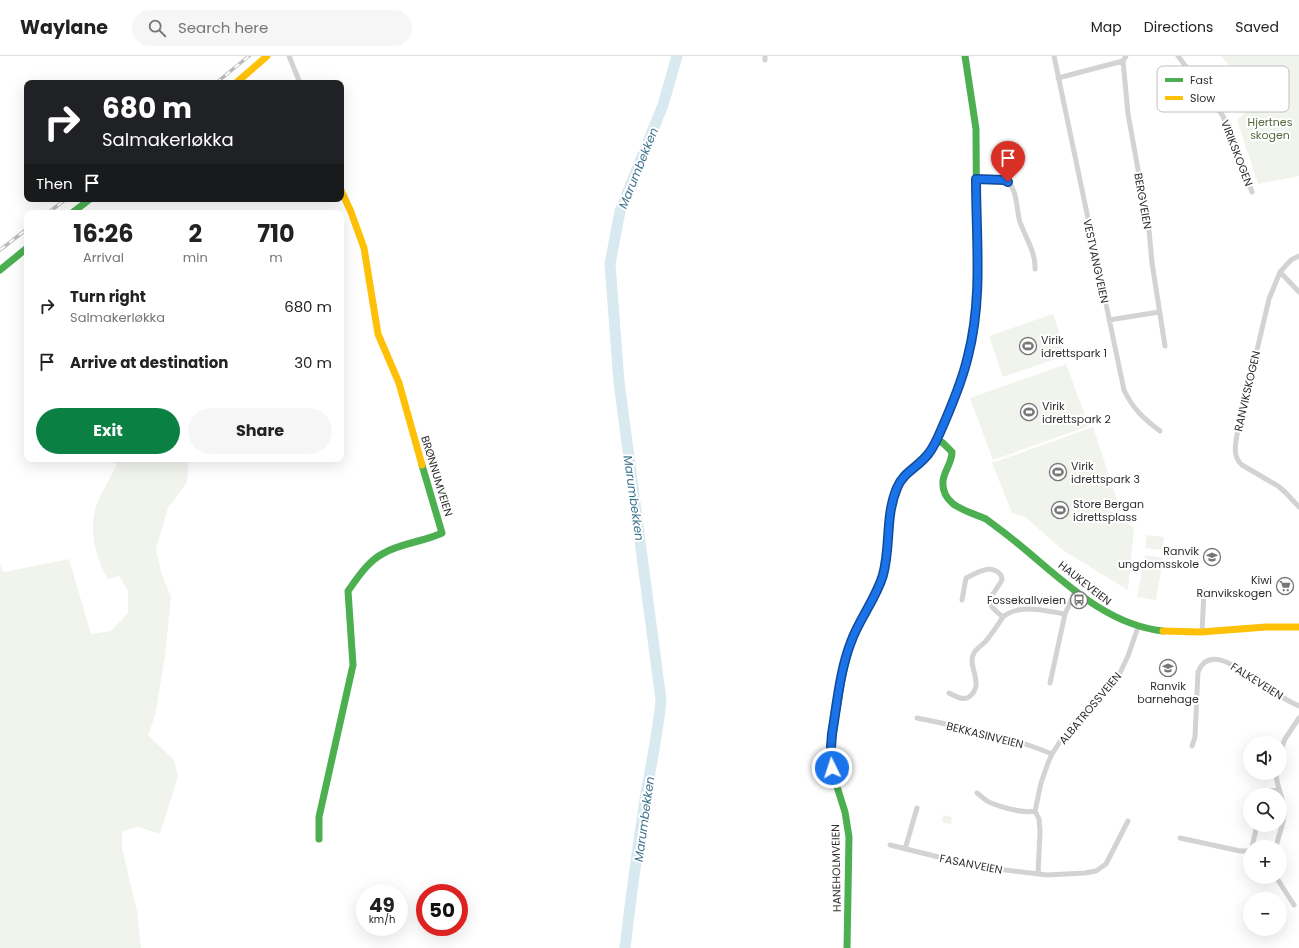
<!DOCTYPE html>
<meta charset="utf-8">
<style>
:root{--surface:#fff;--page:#f6f6f6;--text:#222;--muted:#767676;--line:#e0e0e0;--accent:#0b8043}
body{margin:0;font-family:Poppins,sans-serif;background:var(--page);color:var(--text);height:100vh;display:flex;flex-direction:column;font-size:15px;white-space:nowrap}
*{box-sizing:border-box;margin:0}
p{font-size:13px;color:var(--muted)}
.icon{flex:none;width:22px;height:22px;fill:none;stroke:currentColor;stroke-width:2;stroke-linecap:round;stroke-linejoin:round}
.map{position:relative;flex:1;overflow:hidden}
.sheet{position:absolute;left:24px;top:154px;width:320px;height:252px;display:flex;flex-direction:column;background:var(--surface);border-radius:8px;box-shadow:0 4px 16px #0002}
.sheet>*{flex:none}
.hud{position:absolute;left:24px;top:24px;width:320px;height:122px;border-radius:8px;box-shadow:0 4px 16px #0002;background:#202124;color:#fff;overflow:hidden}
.fabs{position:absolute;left:1243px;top:680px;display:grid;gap:8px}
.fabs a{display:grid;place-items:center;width:44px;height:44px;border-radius:50%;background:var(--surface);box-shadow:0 4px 16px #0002;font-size:20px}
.speed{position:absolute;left:356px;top:828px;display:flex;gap:8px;font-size:20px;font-weight:700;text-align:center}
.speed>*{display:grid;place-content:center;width:52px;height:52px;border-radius:50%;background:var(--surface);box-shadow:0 4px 16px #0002;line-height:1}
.speed small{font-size:10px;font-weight:400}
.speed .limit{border:6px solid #d22;background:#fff;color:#111}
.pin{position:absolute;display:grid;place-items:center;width:34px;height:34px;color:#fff;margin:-41px -17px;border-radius:50% 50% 50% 0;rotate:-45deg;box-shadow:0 0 4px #0007}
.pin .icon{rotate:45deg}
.me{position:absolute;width:44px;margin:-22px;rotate:356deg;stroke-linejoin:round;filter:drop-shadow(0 0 3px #0008)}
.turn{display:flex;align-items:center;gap:14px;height:84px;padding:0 12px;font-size:18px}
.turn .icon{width:52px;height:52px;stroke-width:2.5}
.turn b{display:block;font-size:28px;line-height:34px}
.then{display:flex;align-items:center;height:38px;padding:0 12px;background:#0003;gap:8px;font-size:15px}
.eta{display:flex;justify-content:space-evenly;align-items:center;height:68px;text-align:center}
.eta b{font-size:24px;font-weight:700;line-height:28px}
.cta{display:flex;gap:8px;margin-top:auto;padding:8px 12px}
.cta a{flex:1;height:46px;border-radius:24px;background:var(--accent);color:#fff;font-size:16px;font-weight:700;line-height:46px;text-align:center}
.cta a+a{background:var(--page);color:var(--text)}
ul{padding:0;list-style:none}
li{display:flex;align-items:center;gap:12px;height:56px;padding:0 12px}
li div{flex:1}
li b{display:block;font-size:15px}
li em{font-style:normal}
header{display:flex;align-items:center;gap:24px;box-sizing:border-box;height:56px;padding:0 20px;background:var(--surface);border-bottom:1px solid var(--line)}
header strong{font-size:19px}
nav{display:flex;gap:22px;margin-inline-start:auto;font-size:14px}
.search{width:280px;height:36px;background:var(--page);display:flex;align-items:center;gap:10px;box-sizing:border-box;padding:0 14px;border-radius:22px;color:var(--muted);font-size:15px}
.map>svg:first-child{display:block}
</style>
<header>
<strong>Waylane</strong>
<div class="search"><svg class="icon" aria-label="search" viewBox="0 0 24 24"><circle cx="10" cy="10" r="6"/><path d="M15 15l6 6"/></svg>Search here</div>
<nav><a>Map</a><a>Directions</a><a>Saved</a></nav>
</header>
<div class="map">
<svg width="1299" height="892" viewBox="0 0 1299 892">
<rect width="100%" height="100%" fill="#fff"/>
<!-- green -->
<path fill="#f1f4ec" d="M1221,0H1299V120L1258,128L1237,64L1254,48L1242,25Z
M1053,258L1067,299L1003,321L989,280Z
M1066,308L1089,370L993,404L970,342Z
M1093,371L1117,444L1106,452L1134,472L1128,534L1064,495L1025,461L1012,457L992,407Z
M107,403H189L187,426L168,452L156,493L161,516L171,541L165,600L155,660L148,679L174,704L178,720L160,778L139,771L122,775V792L137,855L141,892H0V509L4,516L69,503L91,578L111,575L128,557V535L119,520L108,523C95,502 88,472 97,448C102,435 110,422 117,409Z
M1147,479L1164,481L1162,494L1145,492Z
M1145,499L1163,502L1156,544L1137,541Z
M943,759L952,761L951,768L942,766Z"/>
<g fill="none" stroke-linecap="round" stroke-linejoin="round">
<!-- river -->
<path stroke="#d9e9f0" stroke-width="11" d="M625,892C631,840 638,789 646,737C652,706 658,675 661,644L619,326L610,208L620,155L663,49L677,0"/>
<!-- street -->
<path stroke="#d3d3d3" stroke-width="5" d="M289,0L300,27
M1054,0L1124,334C1133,353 1143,362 1160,375
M1126,0L1123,5L1128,58L1149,174L1152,207L1165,290
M1178,0L1223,60L1252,136
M765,4V0
M1058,22L1123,5
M976,123C983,123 1001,121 1007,125C1018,134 1016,154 1020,166C1025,181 1036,196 1035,213
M1299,200L1291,204L1280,216L1269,243L1237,379C1235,390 1233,401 1242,409L1278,430L1286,437L1299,451
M1280,216L1299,236
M1109,264L1159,256
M962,544L966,522C977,517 991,507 1001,519L1002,524C1000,528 997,531 995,535C985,548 993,553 1003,561
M1202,576L1204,535
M1050,627L1065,558L1075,535
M949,637C955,640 963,645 969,641C986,628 966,610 974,597C976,593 981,590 985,586C992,578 997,570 1003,561C1019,547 1046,555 1065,558
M917,662C960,671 1012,681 1052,698
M1192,690L1195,681L1198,616C1210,587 1241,615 1257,625C1270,634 1284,643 1299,650
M1280,696L1285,683L1299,662
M1276,717C1276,731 1285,743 1284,757C1284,768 1278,780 1276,791
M977,737C981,740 985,744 989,746C1000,751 1024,758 1035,755
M1266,739L1270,735L1278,734
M1180,782L1240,795H1247L1250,794
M890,789L979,811L1047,819L1085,817L1096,815L1106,808L1128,765
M1252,791L1257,769
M905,793L917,752
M1038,818L1040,775L1039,763L1035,755L1041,727L1048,707L1052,698L1067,675L1076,664L1109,631L1119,619L1128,600L1138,571
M1276,821L1294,849"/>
<!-- fast -->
<path stroke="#4caf50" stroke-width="7" d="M965,0L976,73L977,236L974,276L966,307
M72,157L90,143
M0,214L27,192
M937,384L943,387L952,396C952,407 944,415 943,425C941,450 968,455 986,463C990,466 994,469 998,472C1050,510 1097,568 1163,575
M319,783V761L353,609L348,535C358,521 368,505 384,497C401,487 423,486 442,477L422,409
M847,892L849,781L845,756L833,718L831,691L842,622L851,586L877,536L883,519L887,491"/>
<!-- slow -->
<path stroke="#ffc107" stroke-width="7" d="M236,27L267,0
M341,134L351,156L364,192L378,278L399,327L422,409
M887,491L891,453L897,433L904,420L929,398L937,384L960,328L966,307
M1163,575L1201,576L1266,571H1299"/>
<!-- rail casing -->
<g stroke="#bababa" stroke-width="3.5">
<path id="rail" d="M216,27L249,0
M48,157L66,143
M0,194L27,173"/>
</g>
<!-- rail -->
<use href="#rail" stroke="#fff" stroke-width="2" stroke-dasharray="6" stroke-linecap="butt"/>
</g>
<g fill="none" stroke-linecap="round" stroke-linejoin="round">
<!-- route casing -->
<g stroke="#114b97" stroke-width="10">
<path id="route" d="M832,712L831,691L832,678C837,648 840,614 851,586C859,563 876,543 883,519C891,490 885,460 897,432C903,416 919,411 929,397C936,388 940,376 945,365C954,344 963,322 968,300C983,242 976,182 976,123L1004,124L1008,126"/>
</g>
<!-- route -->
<use href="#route" stroke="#1a73e8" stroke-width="7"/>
</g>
<!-- icons -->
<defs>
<g id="stadium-ring" transform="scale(0.9)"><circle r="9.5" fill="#fff" stroke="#777" stroke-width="1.5"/><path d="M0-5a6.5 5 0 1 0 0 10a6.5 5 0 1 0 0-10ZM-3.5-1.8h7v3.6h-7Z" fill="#777"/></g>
<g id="school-ring" transform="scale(0.9)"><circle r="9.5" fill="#fff" stroke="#777" stroke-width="1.5"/><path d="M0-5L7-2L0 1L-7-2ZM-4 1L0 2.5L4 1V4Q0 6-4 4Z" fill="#777"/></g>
<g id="supermarket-ring" transform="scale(0.9)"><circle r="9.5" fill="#fff" stroke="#777" stroke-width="1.5"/><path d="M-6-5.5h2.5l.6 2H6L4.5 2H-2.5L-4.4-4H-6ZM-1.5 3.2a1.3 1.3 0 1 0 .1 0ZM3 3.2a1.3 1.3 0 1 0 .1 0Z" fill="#777"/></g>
<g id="bus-ring" transform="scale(0.9)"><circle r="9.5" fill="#fff" stroke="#777" stroke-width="1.5"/><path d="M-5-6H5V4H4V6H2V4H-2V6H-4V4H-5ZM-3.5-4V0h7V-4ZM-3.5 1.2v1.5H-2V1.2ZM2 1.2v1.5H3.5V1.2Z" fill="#777"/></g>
</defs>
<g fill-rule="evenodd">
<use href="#stadium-ring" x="1028" y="290"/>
<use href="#stadium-ring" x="1029" y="356"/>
<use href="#stadium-ring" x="1058" y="416"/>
<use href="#stadium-ring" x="1060" y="454"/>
<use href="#school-ring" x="1212" y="501"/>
<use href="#supermarket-ring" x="1285" y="530"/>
<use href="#bus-ring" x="1079" y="544"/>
<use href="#school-ring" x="1168" y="612"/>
</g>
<g text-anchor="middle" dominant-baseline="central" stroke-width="4" stroke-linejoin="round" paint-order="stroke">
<!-- park labels -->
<g font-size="11" fill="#54683d" stroke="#fff">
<text x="1270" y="66">Hjertnes<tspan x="1270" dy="13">skogen</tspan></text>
</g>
<!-- street labels -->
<g font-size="11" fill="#2e2e2e" stroke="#fff">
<text transform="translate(1237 97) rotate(69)">VIRIKSKOGEN</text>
<text transform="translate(1143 145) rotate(80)">BERGVEIEN</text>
<text transform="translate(1096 205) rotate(78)">VESTVANGVEIEN</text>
<text transform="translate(1247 335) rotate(-77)">RANVIKSKOGEN</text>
<text transform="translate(437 420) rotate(73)">BRØNNUMVEIEN</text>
<text transform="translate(1085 527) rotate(38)">HAUKEVEIEN</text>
<text transform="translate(1257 625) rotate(32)">FALKEVEIEN</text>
<text transform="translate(1090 652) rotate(-50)">ALBATROSSVEIEN</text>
<text transform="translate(985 679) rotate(14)">BEKKASINVEIEN</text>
<text transform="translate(971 808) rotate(11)">FASANVEIEN</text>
<text transform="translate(836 812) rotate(-91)">HANEHOLMVEIEN</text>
</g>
<!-- poi labels -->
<g font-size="11" fill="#2e2e2e" stroke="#fff" text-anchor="start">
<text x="1041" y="284">Virik<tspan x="1041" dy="13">idrettspark 1</tspan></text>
<text x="1042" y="350">Virik<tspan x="1042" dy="13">idrettspark 2</tspan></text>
<text x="1071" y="410">Virik<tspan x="1071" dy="13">idrettspark 3</tspan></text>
<text x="1073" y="448">Store Bergan<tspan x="1073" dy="13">idrettsplass</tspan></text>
<text x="1199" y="495" text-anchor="end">Ranvik<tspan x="1199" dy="13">ungdomsskole</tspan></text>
<text x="1272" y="524" text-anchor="end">Kiwi<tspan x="1272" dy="13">Ranvikskogen</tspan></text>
<text x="1066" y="544" text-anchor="end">Fossekallveien</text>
<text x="1168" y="630" text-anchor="middle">Ranvik<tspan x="1168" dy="13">barnehage</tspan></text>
</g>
<!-- water labels -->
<g font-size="12" font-style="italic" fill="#3f748e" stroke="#fff">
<text transform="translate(638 112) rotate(-68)">Marumbekken</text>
<text transform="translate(634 442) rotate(82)">Marumbekken</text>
<text transform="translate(644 763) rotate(-82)">Marumbekken</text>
</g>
</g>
<!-- legend -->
<rect x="1157" y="10" width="132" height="46" rx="6" fill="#fff" stroke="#c0c0c0" stroke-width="1"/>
<rect x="1165" y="22" width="18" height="4" fill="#4caf50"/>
<rect x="1165" y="40" width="18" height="4" fill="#ffc107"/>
<g font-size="11" fill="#2e2e2e">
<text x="1190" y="28">Fast</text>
<text x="1190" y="46">Slow</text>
</g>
</svg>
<div class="fabs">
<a><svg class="icon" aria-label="sound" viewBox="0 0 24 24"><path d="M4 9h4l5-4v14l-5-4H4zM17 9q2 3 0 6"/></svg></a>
<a><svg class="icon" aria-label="search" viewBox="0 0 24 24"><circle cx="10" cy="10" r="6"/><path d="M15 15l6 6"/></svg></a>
<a>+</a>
<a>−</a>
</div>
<div class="speed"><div>49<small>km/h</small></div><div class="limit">50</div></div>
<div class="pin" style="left:1008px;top:126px;background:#d93025"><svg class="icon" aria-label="arrive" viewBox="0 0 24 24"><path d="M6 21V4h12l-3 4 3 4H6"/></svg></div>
<svg class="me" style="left:832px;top:712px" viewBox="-20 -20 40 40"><circle r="17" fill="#1a73e8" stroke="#fff" stroke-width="3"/><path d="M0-11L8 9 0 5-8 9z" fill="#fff"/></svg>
<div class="hud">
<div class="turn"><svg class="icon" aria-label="right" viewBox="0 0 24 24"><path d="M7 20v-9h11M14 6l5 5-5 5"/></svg><div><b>680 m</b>Salmakerløkka</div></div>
<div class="then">Then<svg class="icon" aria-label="arrive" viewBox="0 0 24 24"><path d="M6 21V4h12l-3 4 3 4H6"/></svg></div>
</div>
<section class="sheet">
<div class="eta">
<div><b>16:26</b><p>Arrival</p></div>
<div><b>2</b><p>min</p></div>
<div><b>710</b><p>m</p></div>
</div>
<ul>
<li><svg class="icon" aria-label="right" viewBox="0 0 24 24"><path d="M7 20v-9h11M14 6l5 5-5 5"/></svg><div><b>Turn right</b><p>Salmakerløkka</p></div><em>680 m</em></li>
<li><svg class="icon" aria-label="arrive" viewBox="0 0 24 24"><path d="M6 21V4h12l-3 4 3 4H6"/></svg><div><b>Arrive at destination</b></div><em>30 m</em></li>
</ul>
<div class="cta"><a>Exit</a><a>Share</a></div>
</section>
</div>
